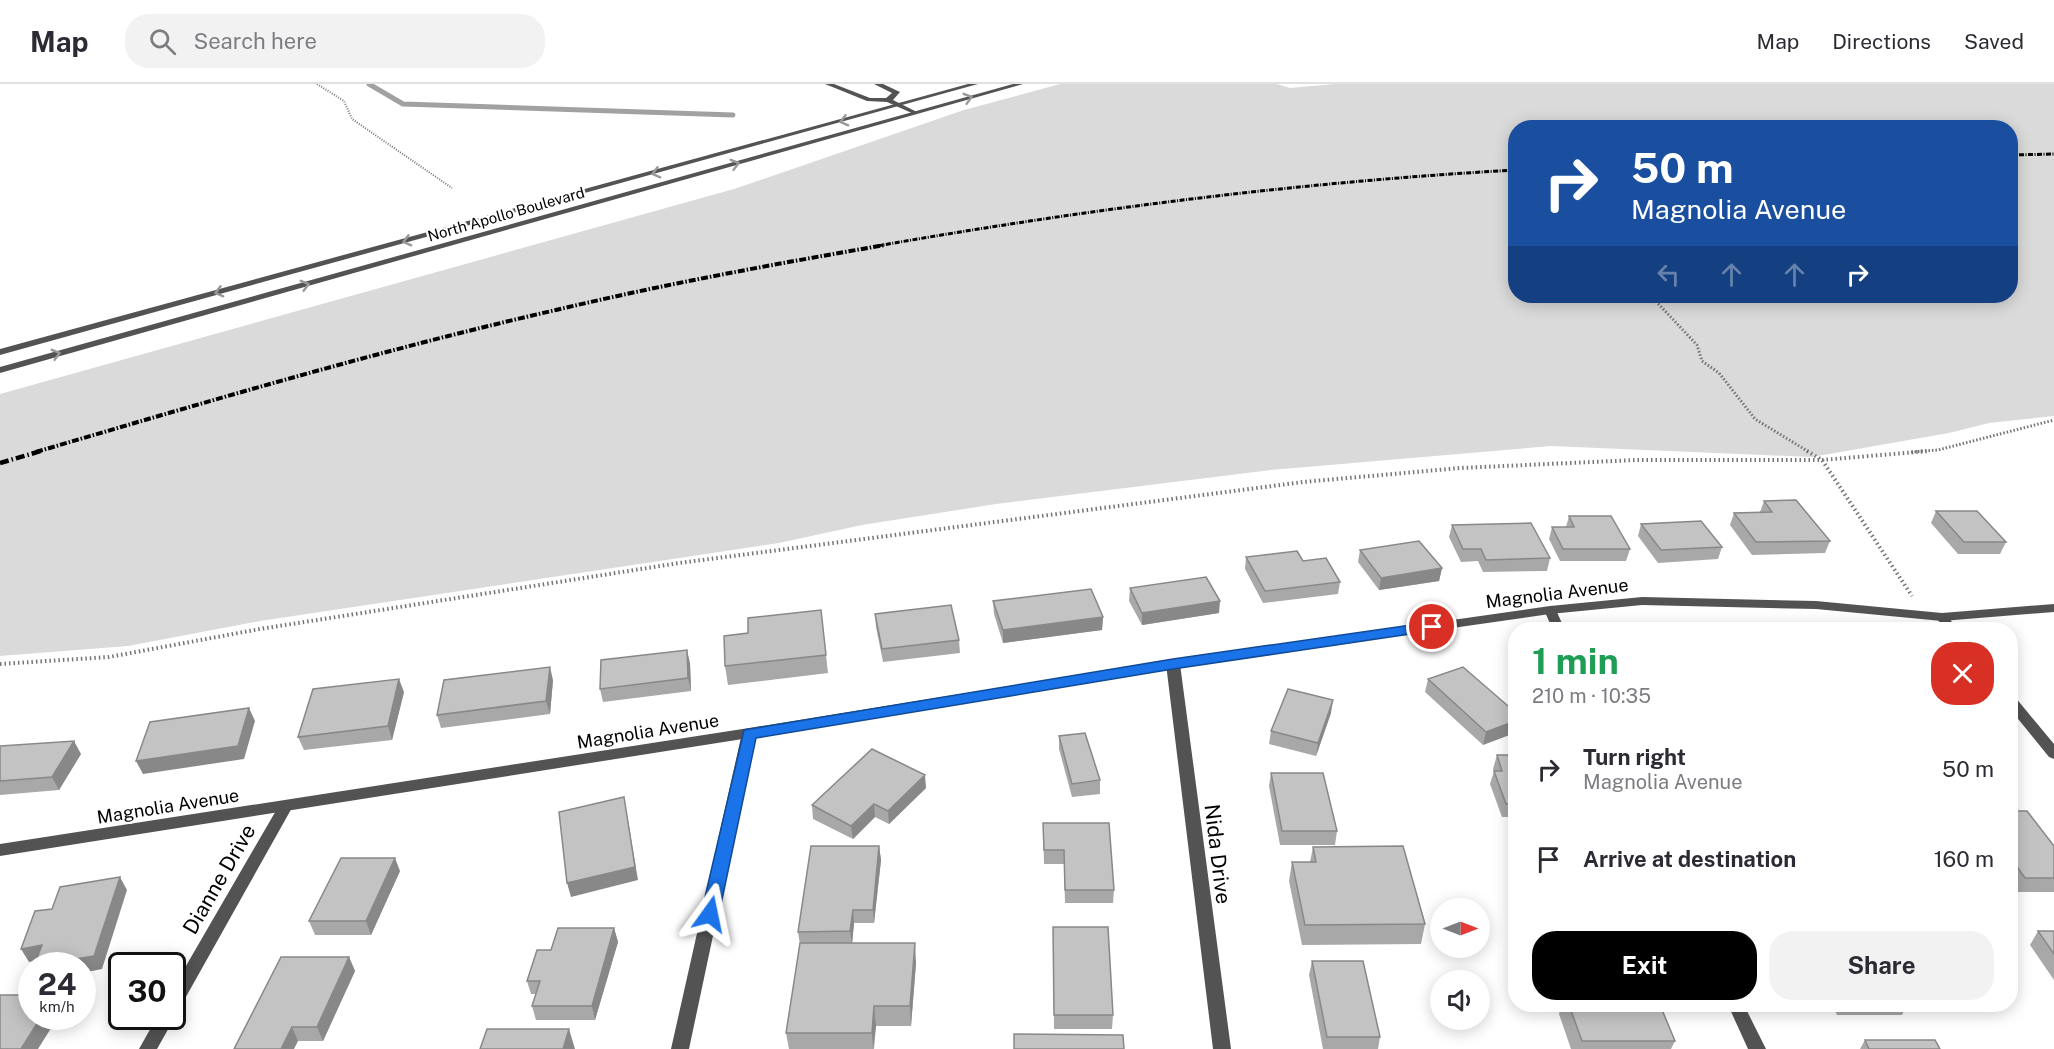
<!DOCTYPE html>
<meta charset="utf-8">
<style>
:root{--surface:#fff;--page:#f2f2f3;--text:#2b2b33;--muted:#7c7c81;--line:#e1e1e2;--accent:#000}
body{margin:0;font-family:"Public Sans",sans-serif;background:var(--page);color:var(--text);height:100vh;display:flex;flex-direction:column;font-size:22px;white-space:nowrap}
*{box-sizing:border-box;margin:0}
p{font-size:20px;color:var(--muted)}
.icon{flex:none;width:33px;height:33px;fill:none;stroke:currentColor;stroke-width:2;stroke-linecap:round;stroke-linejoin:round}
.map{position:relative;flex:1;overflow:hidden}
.side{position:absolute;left:1508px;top:538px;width:510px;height:390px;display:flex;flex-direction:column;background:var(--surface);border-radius:24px;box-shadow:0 3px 15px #0003}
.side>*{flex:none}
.guide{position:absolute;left:1508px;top:36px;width:510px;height:183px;border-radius:24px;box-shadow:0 3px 15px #0003;background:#1a4fa0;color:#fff;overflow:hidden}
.needle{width:39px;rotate:90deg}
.fabs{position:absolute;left:1430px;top:814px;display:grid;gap:12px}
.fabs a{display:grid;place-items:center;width:60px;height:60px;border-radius:50%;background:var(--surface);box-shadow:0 3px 15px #0003;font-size:30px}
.speed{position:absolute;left:18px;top:868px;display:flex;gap:12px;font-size:30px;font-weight:700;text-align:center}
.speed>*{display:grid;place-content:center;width:78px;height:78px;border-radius:50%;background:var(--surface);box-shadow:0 3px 15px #0003;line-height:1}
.speed small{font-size:15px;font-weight:400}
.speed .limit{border:3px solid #111;border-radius:9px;background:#fff;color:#111}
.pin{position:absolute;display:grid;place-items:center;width:51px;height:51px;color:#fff;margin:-26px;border:3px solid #fff;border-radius:50%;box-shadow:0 2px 6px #0007}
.me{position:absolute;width:66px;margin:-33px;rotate:12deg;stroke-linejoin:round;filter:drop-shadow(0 0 4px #0008)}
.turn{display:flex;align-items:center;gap:21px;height:126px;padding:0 24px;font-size:27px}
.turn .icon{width:78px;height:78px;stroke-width:2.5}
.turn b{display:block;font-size:42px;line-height:51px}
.lanes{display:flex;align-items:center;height:57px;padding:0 24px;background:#0003;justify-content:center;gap:30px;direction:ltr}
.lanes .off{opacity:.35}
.round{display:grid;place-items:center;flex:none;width:63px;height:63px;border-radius:24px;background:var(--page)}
.summary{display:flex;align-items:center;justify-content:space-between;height:102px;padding:0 24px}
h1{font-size:36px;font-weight:700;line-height:45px;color:#1e9e55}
.primary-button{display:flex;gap:12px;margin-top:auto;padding:12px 24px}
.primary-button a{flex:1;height:69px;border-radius:24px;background:var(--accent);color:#fff;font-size:24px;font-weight:700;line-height:69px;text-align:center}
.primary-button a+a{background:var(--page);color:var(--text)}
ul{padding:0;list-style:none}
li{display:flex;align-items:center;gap:18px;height:90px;padding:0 24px}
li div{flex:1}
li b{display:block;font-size:22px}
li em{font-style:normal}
header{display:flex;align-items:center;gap:36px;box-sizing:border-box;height:84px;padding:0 30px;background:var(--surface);border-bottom:2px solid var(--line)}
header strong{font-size:28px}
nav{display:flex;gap:33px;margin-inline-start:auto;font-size:21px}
.search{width:420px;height:54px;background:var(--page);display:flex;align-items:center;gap:15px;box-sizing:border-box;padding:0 21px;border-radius:24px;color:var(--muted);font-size:22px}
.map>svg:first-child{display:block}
</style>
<header>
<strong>Map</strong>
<div class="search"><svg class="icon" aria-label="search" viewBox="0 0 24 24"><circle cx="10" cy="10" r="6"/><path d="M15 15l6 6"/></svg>Search here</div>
<nav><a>Map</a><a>Directions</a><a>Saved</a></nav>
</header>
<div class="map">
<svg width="2054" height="965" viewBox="0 0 2054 965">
<rect width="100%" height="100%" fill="#fff"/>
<!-- green -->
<path fill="#dadada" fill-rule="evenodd" d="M1060,0H1277L1290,4L1334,0H2054V332L1989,339L1949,349L1812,373L1551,362L1271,386L996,420L862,441L779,459L260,537L128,562L0,572V310L734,105L964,26ZM1515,44H2010V212H1515Z"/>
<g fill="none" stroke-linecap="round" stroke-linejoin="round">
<!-- stream -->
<path stroke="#a1a1a1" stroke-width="5" d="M369,0L403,20L733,31"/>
<!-- path-far2 -->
<path stroke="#757575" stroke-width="2" stroke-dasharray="1 1.5" stroke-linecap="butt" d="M317,0L344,17L352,35L452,104"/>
<!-- path-far1 -->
<path stroke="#757575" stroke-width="3" stroke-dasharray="1.5 2" stroke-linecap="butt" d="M1651,212L1697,261L1702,277L1719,289L1755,335L1809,368
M1911,368L1938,366L2054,336"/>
<!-- path -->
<path stroke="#757575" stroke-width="4" stroke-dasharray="1.5 3" stroke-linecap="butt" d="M1807,367L1822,376L1912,512
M0,580L109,573L260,545L679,479L1303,398L1460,384L1636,376H1822L1929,367"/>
<!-- minor -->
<path fill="#535353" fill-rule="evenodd" d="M825,0H834L870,14H886L892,9L874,0H883L900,8L893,16L919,29L914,30L887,18L867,17Z
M1550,522L1556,526L1565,546H1553L1544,526Z
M1942,529L1946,530L1958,546H1945L1936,533Z
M1173,576L1180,580L1231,965H1213L1166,580Z
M2010,612L2015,613L2054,660V675L2049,673L2010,625Z
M749,644L754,646L756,649L689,965H671L742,649L744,646Z
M286,717L291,718L293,722L178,927L172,929V906L281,718Z
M1728,921H1744L1766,965H1748Z
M172,929L175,933L157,965H139L157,933H172Z"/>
<!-- tertiary -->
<path fill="#535353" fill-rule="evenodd" d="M968,0H978L0,271V265Z
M1013,0H1023L0,289V283Z
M1642,513L1816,517L1942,529L2054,520V528L1942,537L1816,525L1642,521L1550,530L1173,584L749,654L0,772V760L749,644L1173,576L1550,522Z"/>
<!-- rail-far2 -->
<path stroke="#000" stroke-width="3" stroke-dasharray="5 1.5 1 1.5" stroke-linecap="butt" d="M2010,71L2054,70
M877,162C1088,125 1300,98 1515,86"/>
<!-- rail-far1 -->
<path stroke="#000" stroke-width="4" stroke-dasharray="7 2 1.5 2" stroke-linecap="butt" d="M36,368C209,317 381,266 556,226C665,200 775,180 885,161"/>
<!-- rail -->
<path stroke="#000" stroke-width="4.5" stroke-dasharray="9 3 1.5 3" stroke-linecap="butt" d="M0,379L41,367"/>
</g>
<!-- wall -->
<path fill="#a8a8a8" d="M1764,417L1830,457L1825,469L1752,471L1730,441L1734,429L1760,428Z
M1936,427L2006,458L2000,470H1958L1931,439Z
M1569,432L1630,465L1626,477H1560L1549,455L1552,443H1566Z
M1641,440L1722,463L1718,475L1658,479L1638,452Z
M1452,441L1550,474L1547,487L1483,488L1478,477L1461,478L1449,453Z
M1360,466L1442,484L1439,497L1379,506L1358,478Z
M1246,473L1303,477L1340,498L1338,510L1263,519L1245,485Z
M1130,504L1219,529L1142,541L1129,517Z
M993,517L1103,533L1102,546L1003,559L994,530Z
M821,526L828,589L728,601L725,582L748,549Z
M875,530L959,556L960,569L883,578L876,543Z
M690,579L691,607L603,618L600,605Z
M1428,595L1515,628L1483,661L1425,608Z
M553,596L550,630L441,644L437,631Z
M404,608L392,656L304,666L298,653Z
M1331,629L1316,672L1269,660L1271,647Z
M1059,652L1100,696V710L1072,713L1059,665Z
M0,662L81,670L59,706L0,711Z
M1497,671H1515V733H1502L1490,700L1494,687L1493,685Z
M1271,689L1337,747L1335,761H1280L1269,702Z
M926,704L889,740L875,733L853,755L813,735L812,721Z
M2010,727L2054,762V808H2017L2010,797Z
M1043,739L1114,806L1113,819H1065L1064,780H1044Z
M879,762L881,776L874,839H854L852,859L916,879L911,942H876L874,965H789L786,949L800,861L798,848Z
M1313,763L1425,840L1421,860L1302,861L1289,797L1292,778H1310Z
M400,787L371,851H315L309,837Z
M1053,843L1113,931L1112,945H1054Z
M614,844L618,858L595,936H536L532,922L536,910H531L527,897L551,866Z
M2038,847H2054V896L2030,861Z
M349,873L355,887L323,957H298L234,965Z
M1312,877L1380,953L1378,965H1323L1309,891Z
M1561,921H1660L1675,957L1671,965H1571L1559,930Z
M1832,921H1907L1902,931H1837Z
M1865,956L1940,965H1860Z"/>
<!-- shaded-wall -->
<path fill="#888" d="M1442,484L1439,497L1379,506L1381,494Z
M1220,517L1219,529L1142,541V529Z
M1103,533L1102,546L1003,559V546Z
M687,566L690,579L691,607L688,594Z
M550,583L553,596L550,630L546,617Z
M399,595L404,608L392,656L388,642Z
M1333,616L1331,629L1316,672L1318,659Z
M249,624L255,637L244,675L143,690L136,677Z
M1515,637V649L1483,661L1486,648Z
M74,657L81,670L59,706L52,693Z
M925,691L926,704L889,740L888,727Z
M624,713L638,796L571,813L567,799Z
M874,720L875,733L853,755L851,742Z
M879,762L881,776L874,839L873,826Z
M395,774L400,787L371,851L366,837Z
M120,793L127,806L102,885L82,889V882H37Z
M853,826L854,839L852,861L850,847Z
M614,844L618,858L595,936L592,922Z
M915,859L916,879L911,942L910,922Z
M42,861L50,874L29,878L21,865Z
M349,873L355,887L323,957L317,943Z
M874,922L876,942L873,965L872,949Z
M41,933H58L38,965H21Z
M292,943L298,957L294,965H281Z
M569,945L575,965H563Z"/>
<!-- building -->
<path fill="#c3c3c3" stroke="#888" stroke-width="1.5" d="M1796,416L1830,457L1756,458L1734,429L1772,428L1764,417Z
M1936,427H1977L2006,458H1964Z
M1569,432H1611L1630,465H1563L1552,443H1574Z
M1701,437L1722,463L1661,466L1641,440Z
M1531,439L1550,474L1486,476L1481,465H1463L1452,441Z
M1419,457L1442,484L1381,494L1360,466Z
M1297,467L1303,477L1326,474L1340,498L1265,507L1246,473Z
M1206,493L1220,517L1142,529L1130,504Z
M1091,505L1103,533L1003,546L993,517Z
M951,521L959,556L882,565L875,530Z
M821,526L826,571L725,582L724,552L748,549V534Z
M687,566L688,594L600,605L601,576Z
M550,583L546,617L437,631L444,596Z
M1463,583L1515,628V637L1486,648L1428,595Z
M399,595L388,642L298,653L313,605Z
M1288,605L1333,616L1318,659L1271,647Z
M249,624L238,662L136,677L150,638Z
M1085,649L1100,696L1072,700L1059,652Z
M74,657L52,693L0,697V662Z
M872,665L925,691L888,727L874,720L851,742L812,721Z
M1497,671H1515V720H1506L1494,687H1502Z
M1271,689H1323L1337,747H1282Z
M624,713L635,783L567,799L559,728Z
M2010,727H2027L2054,762V794H2025L2010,773Z
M1043,739H1109L1114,806H1065L1064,766H1044Z
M811,762H879L873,826H853L850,847L798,848Z
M1403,762L1425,840L1305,841L1292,778H1316L1313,763Z
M341,774H395L366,837H309Z
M120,793L94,872L34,882L42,861L21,865L35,827L52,825L60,803Z
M1053,843H1108L1113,931H1054Z
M558,844H614L592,922H532L540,897H527L537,866H551Z
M2038,847H2054V870Z
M800,859H915L910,922H874L872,949H786Z
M281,873H349L317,943H292L281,965H234Z
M1312,877H1363L1380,953H1327Z
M0,911H32V933H41L21,965H0Z
M1569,921H1660L1675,957H1582Z
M487,945H569L563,965H480Z
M1014,950L1123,951L1124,965H1014Z
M1865,956H1935L1940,965H1869Z"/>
<!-- one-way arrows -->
<defs><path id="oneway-chevron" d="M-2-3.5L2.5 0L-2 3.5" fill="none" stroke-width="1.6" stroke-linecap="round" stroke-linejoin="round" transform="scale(1.5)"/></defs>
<g stroke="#989898">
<use href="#oneway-chevron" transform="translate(968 14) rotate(-16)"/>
<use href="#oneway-chevron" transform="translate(844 37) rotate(165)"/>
<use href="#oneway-chevron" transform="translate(735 80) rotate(-16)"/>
<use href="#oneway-chevron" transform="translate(656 89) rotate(165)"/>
<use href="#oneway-chevron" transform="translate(407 157) rotate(165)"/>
<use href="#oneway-chevron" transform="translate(305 201) rotate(-16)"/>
<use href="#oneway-chevron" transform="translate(219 208) rotate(165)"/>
<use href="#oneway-chevron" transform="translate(56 270) rotate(-16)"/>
</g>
<!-- route -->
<path fill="#1a73e8" stroke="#114b97" stroke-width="1.5" d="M1432,538L1437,539L1439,543L1437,546L1173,585L756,654L719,830L716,835L710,837L703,835L701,830L744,646L1173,575Z"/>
<g text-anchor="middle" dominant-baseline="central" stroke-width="4.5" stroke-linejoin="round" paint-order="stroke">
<!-- far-street labels -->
<g font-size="15" fill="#000" stroke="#fff">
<text transform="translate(506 130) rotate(-16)">North Apollo Boulevard</text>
</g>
<!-- street labels -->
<g font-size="18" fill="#000" stroke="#fff">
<text transform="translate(1557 509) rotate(-7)">Magnolia Avenue</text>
<text transform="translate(648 647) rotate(-9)">Magnolia Avenue</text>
<text transform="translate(168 722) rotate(-9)">Magnolia Avenue</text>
</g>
<!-- near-street labels -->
<g font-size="21" fill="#000" stroke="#fff">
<text transform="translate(1218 770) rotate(83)">Nida Drive</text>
<text transform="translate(219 795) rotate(-60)">Dianne Drive</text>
</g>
</g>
</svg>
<div class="fabs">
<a><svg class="needle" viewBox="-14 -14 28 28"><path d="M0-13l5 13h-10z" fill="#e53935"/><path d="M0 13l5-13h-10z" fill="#7c7c81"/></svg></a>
<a><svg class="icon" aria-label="sound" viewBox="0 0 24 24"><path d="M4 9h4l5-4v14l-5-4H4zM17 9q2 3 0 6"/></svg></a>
</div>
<div class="speed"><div>24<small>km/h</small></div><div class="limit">30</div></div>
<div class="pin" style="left:1432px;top:543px;background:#d93025"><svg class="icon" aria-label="arrive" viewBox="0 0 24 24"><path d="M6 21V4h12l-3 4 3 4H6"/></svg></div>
<svg class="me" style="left:710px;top:830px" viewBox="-20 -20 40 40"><path d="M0-17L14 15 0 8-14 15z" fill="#1a73e8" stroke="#fff" stroke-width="4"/></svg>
<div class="guide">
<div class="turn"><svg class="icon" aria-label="right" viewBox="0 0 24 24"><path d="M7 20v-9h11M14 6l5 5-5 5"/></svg><div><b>50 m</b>Magnolia Avenue</div></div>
<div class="lanes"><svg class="icon off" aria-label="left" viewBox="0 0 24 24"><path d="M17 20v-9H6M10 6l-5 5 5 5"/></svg><svg class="icon off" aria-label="ahead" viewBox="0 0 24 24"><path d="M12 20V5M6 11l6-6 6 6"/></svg><svg class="icon off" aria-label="ahead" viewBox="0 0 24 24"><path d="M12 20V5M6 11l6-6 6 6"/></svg><svg class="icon" aria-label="right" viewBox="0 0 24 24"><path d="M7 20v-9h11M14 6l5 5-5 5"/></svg></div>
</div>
<section class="side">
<div class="summary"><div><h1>1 min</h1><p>210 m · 10:35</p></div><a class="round" style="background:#d93025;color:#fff"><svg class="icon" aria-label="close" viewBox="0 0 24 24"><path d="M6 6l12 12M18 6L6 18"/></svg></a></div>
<ul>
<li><svg class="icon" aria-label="right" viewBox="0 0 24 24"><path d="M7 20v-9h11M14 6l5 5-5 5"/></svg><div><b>Turn right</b><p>Magnolia Avenue</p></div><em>50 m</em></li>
<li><svg class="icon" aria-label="arrive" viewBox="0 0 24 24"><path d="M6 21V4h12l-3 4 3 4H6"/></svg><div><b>Arrive at destination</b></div><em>160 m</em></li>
</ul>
<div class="primary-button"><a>Exit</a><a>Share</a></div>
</section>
</div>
